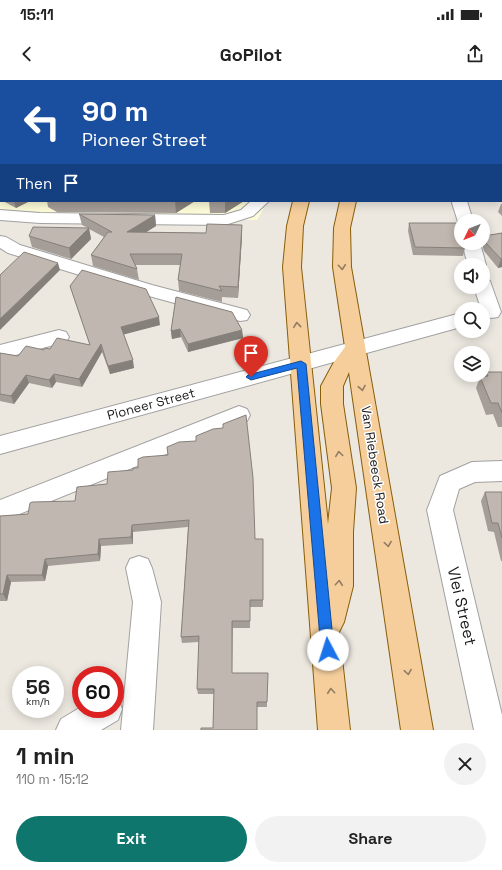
<!DOCTYPE html>
<meta charset="utf-8">
<style>
:root{--surface:#fff;--page:#f2f2f2;--text:#222;--muted:#767676;--accent:#0f766e}
body{margin:0;font-family:"Space Grotesk",sans-serif;background:var(--page);color:var(--text);height:100vh;display:flex;flex-direction:column;font-size:15px;white-space:nowrap}
*{box-sizing:border-box;margin:0}
p{font-size:13px;color:var(--muted)}
.icon{flex:none;width:22px;height:22px;fill:none;stroke:currentColor;stroke-width:2;stroke-linecap:round;stroke-linejoin:round}
.map{position:relative;height:650px;overflow:hidden}
.side{display:flex;flex-direction:column;background:var(--surface);flex:1}
.side>*{flex:none}
.banner{position:absolute;left:0px;top:0px;width:502px;height:122px;box-shadow:0 2px 10px #0003;background:#1a4fa0;color:#fff;overflow:hidden}
.needle{width:26px;rotate:227deg}
.buttons{position:absolute;left:454px;top:134px;display:grid;gap:8px}
.buttons a{display:grid;place-items:center;width:36px;height:36px;border-radius:50%;background:var(--surface);box-shadow:0 2px 10px #0003;font-size:20px}
.speed{position:absolute;left:12px;top:586px;display:flex;gap:8px;font-size:20px;font-weight:700;text-align:center}
.speed>*{display:grid;place-content:center;width:52px;height:52px;border-radius:50%;background:var(--surface);box-shadow:0 2px 10px #0003;line-height:1}
.speed small{font-size:10px;font-weight:400}
.speed .limit{border:6px solid #d22;background:#fff;color:#111}
.pin{position:absolute;display:grid;place-items:center;width:34px;height:34px;color:#fff;margin:-41px -17px;border-radius:50% 50% 50% 0;rotate:-45deg;box-shadow:0 0 4px #0007}
.pin .icon{rotate:45deg}
.me{position:absolute;width:44px;margin:-22px;rotate:355deg;stroke-linejoin:round;filter:drop-shadow(0 0 3px #0008)}
.turn{display:flex;align-items:center;gap:14px;height:84px;padding:0 16px;font-size:18px}
.turn .icon{width:52px;height:52px;stroke-width:2.5}
.turn b{display:block;font-size:28px;line-height:34px}
.then{display:flex;align-items:center;height:38px;padding:0 16px;background:#0003;gap:8px;font-size:15px}
.round{display:grid;place-items:center;flex:none;width:42px;height:42px;border-radius:21px;background:var(--page)}
.overview{display:flex;align-items:center;justify-content:space-between;height:68px;padding:0 16px}
h1{font-size:24px;font-weight:700;line-height:30px}
.cta{display:flex;gap:8px;margin-top:auto;padding:8px 16px}
.cta a{flex:1;height:46px;border-radius:24px;background:var(--accent);color:#fff;font-size:16px;font-weight:700;line-height:46px;text-align:center}
.cta a+a{background:var(--page);color:var(--text)}
.status{display:flex;justify-content:space-between;align-items:center;height:28px;padding:0 20px;background:var(--surface);direction:ltr}
.status svg{height:11px;fill:currentColor}
header{display:flex;justify-content:space-between;align-items:center;height:52px;padding:0 16px;background:var(--surface);font-size:18px;font-weight:700}
.map>svg:first-child{display:block}
</style>
<div class="status"><b>15:11</b><svg viewBox="0 0 49 12"><path d="M0 12V9h3v3zM5 12V6h3v6zM10 12V3h3v9zM15 12V0h3v12zM26 1h20v11H26zM47 4h2v5h-2z"/></svg></div>
<header><svg class="icon" aria-label="back" viewBox="0 0 24 24"><path d="M15 5l-7 7 7 7"/></svg>GoPilot<svg class="icon" aria-label="share" viewBox="0 0 24 24"><path d="M12 15V3M7 8l5-5 5 5M5 13v7h14v-7"/></svg></header>
<div class="map">
<svg width="502" height="650" viewBox="0 0 502 650">
<rect width="100%" height="100%" fill="#ece8e0"/>
<!-- education -->
<path fill="#fcfcd8" d="M0,77L1,121H268L257,140L0,133Z"/>
<g fill="none" stroke-linecap="round" stroke-linejoin="round">
<!-- stream -->
<path fill="#a3cbd7" fill-rule="evenodd" d="M0,54H1V56H0Z"/>
<!-- minor casing -->
<g stroke="#a1a1a1" stroke-width="2">
<path id="minor" d="M251,121H269L253,136L225,145L40,143L0,140V130L40,133L224,135L241,130Z
M453,121H467L473,141H461V145H459L452,123Z
M0,156L6,157L20,165L152,205L247,230L250,235L247,240L240,241L138,213L8,173L0,168Z
M462,163H480L486,185L483,189V185H468Z
M483,199L490,201L501,232L498,237L491,238L484,237L483,229H481L474,207H483Z
M461,233V247L0,374V356Z
M59,250L66,252L69,257L66,262L0,279V265Z
M239,326L247,329L250,335L247,341L0,442V420Z
M502,381V401L475,402L459,409L453,430L502,635V650H474L427,430L440,396L472,382Z
M139,476L148,479L152,488L161,522L153,650H121L133,522L126,488L130,479Z
M115,617L118,618L122,629L118,640L101,650H56L61,639L81,627V629H115Z"/>
</g>
<!-- major casing -->
<g stroke="#885e09" stroke-width="2">
<path id="major" d="M364,0H377L364,1Z
M387,0H399V1H387Z
M293,121H309L303,146L301,187L328,444L332,408L321,324V306L334,282L345,267L333,187L334,148L340,121H356L350,148L351,187L433,650H401L349,292L343,306V324L356,408L353,452V506L344,542L339,552L350,650H318L283,187L287,146Z"/>
</g>
<!-- minor -->
<use href="#minor" fill="#fff" fill-rule="evenodd"/>
<!-- major -->
<use href="#major" fill="#f5ce9c" fill-rule="evenodd"/>
</g>
<!-- wall -->
<path fill="#a59d97" d="M1,78V120L0,119V84H1L0,79Z
M3,121H30L16,128Z
M47,121H195L176,133L57,132L48,127Z
M209,121H244L225,133H210Z
M501,124H502V136L498,132Z
M79,134L155,135L156,146L146,152L206,153L242,145V156L238,218L222,217V222L179,211L178,200L180,185H136L137,189L139,200L93,186L91,175L104,157L89,149L91,159L71,179L32,167L29,156L88,148L82,145Z
M409,143L465,168L463,176L413,175L408,151Z
M502,153V187L498,188L484,171L482,164V163H483L484,156Z
M70,206L160,245L123,254L134,288L110,294L102,272L82,307L56,302L52,308L29,303L14,324L0,321V273L18,276L50,269L90,265Z
M176,217L242,250L243,258L188,272L181,257L172,259L171,251Z
M486,292H502V347H498L493,334L486,335L476,308L480,297H485Z
M77,407L255,459H263V527H250V548H233L232,593L267,622V627H257L213,648L214,614H198L197,609L199,562L182,563L181,557L188,447L133,452V464L101,466L100,481L48,486L45,501L11,502L7,521H0V436L28,434L75,421Z
M485,412H502V481H501L494,452L488,451L481,421Z"/>
<!-- shaded-wall -->
<path fill="#86807b" d="M334,0H343V1H334Z
M14,121H30L16,128Z
M175,121H195L176,133Z
M225,121H244L225,133Z
M155,135L156,146L129,163L127,152Z
M242,145V156L238,218V207Z
M89,148L91,159L71,179L69,168Z
M501,179H502V187L498,188Z
M58,183L60,190L0,250V239Z
M159,237L160,245L122,255L121,247Z
M180,249L181,257L172,259L171,251Z
M242,250L243,258L188,272V264Z
M101,264L102,272L82,307L79,299Z
M133,280L134,288L110,294L108,286Z
M54,294L56,302L52,308L49,300Z
M26,295L29,303L14,324L11,316Z
M132,445L133,452V464L131,457Z
M99,459L101,466L100,481L98,474Z
M45,479L48,486L45,501L42,495Z
M7,495L11,502L7,521L3,514Z"/>
<!-- building -->
<path fill="#c0b7b0" stroke="#86807b" d="M166,0H334V1H164Z
M0,84H1V106H0Z
M79,134L155,135L127,152L206,153L207,144L242,145L238,207L219,206L222,211L178,200L182,174H130L137,189L91,175L108,152H112Z
M409,143H458L461,154V163H464L465,168L415,167Z
M33,147L89,148L69,168L29,156Z
M502,153V179H501L486,163L484,156Z
M24,172L58,183L0,239V195Z
M82,190L146,209L159,237L121,247L133,280L108,286L101,264L79,299L54,294L49,300L26,295L11,316L0,314V273L18,276L26,266L44,270L45,268L50,269L57,258L90,265L70,206Z
M176,217L232,232L242,250L188,264L180,249L171,251Z
M486,292H502V333L498,323H491L480,297L488,296Z
M246,335L253,398L255,459H263V520H250V541H232V593H268L267,622H257V650H201V648H213L214,609H197L199,556L181,557L189,440L132,445L131,457L99,459L98,474L45,479L42,495H7L3,514H0V436L28,434L30,423L32,422L75,421L77,407L107,404L108,392L133,390V388H138V379L143,377L168,375L167,367L179,362L196,361V356L213,349L223,348V344Z
M485,412H502V458L498,443H492Z"/>
<!-- one-way arrows -->
<defs><path id="oneway-chevron" d="M-2-3.5L2.5 0L-2 3.5" fill="none" stroke-width="1.6" stroke-linecap="round" stroke-linejoin="round"/></defs>
<g stroke="#927d62">
<use href="#oneway-chevron" transform="translate(342 187) rotate(85)"/>
<use href="#oneway-chevron" transform="translate(297 245) rotate(-96)"/>
<use href="#oneway-chevron" transform="translate(362 308) rotate(79)"/>
<use href="#oneway-chevron" transform="translate(339 374) rotate(-98)"/>
<use href="#oneway-chevron" transform="translate(388 464) rotate(81)"/>
<use href="#oneway-chevron" transform="translate(339 503) rotate(-85)"/>
<use href="#oneway-chevron" transform="translate(408 592) rotate(81)"/>
<use href="#oneway-chevron" transform="translate(331 611) rotate(-95)"/>
</g>
<!-- route -->
<path fill="#1a73e8" stroke="#114b97" d="M301,281L306,284L334,570L332,575L328,576L323,575L321,570L297,288L251,300L246,297L248,295Z"/>
<g text-anchor="middle" dominant-baseline="central" stroke-width="3" stroke-linejoin="round" paint-order="stroke">
<!-- street labels -->
<g font-size="13" fill="#1a1a1a" stroke="#fff">
<text transform="translate(151 324) rotate(-15)">Pioneer Street</text>
<text transform="translate(375 385) rotate(81)">Van Riebeeck Road</text>
</g>
<!-- near-street labels -->
<g font-size="16" fill="#1a1a1a" stroke="#fff">
<text transform="translate(462 526) rotate(77)">Vlei Street</text>
</g>
</g>
</svg>
<div class="buttons">
<a><svg class="needle" viewBox="-14 -14 28 28"><path d="M0-13l5 13h-10z" fill="#e53935"/><path d="M0 13l5-13h-10z" fill="#767676"/></svg></a>
<a><svg class="icon" aria-label="sound" viewBox="0 0 24 24"><path d="M4 9h4l5-4v14l-5-4H4zM17 9q2 3 0 6"/></svg></a>
<a><svg class="icon" aria-label="search" viewBox="0 0 24 24"><circle cx="10" cy="10" r="6"/><path d="M15 15l6 6"/></svg></a>
<a><svg class="icon" aria-label="layers" viewBox="0 0 24 24"><path d="M12 4l9 5-9 5-9-5zM3 14l9 5 9-5"/></svg></a>
</div>
<div class="speed"><div>56<small>km/h</small></div><div class="limit">60</div></div>
<div class="pin" style="left:251px;top:297px;background:#d93025"><svg class="icon" aria-label="arrive" viewBox="0 0 24 24"><path d="M6 21V4h12l-3 4 3 4H6"/></svg></div>
<svg class="me" style="left:328px;top:570px" viewBox="-20 -20 40 40"><circle r="19" fill="#fff"/><path d="M0-13L10 11 0 6-10 11z" fill="#1a73e8"/></svg>
<div class="banner">
<div class="turn"><svg class="icon" aria-label="left" viewBox="0 0 24 24"><path d="M17 20v-9H6M10 6l-5 5 5 5"/></svg><div><b>90 m</b>Pioneer Street</div></div>
<div class="then">Then<svg class="icon" aria-label="arrive" viewBox="0 0 24 24"><path d="M6 21V4h12l-3 4 3 4H6"/></svg></div>
</div>
</div>
<section class="side">
<div class="overview"><div><h1>1 min</h1><p>110 m · 15:12</p></div><a class="round"><svg class="icon" aria-label="close" viewBox="0 0 24 24"><path d="M6 6l12 12M18 6L6 18"/></svg></a></div>
<div class="cta"><a>Exit</a><a>Share</a></div>
</section>
